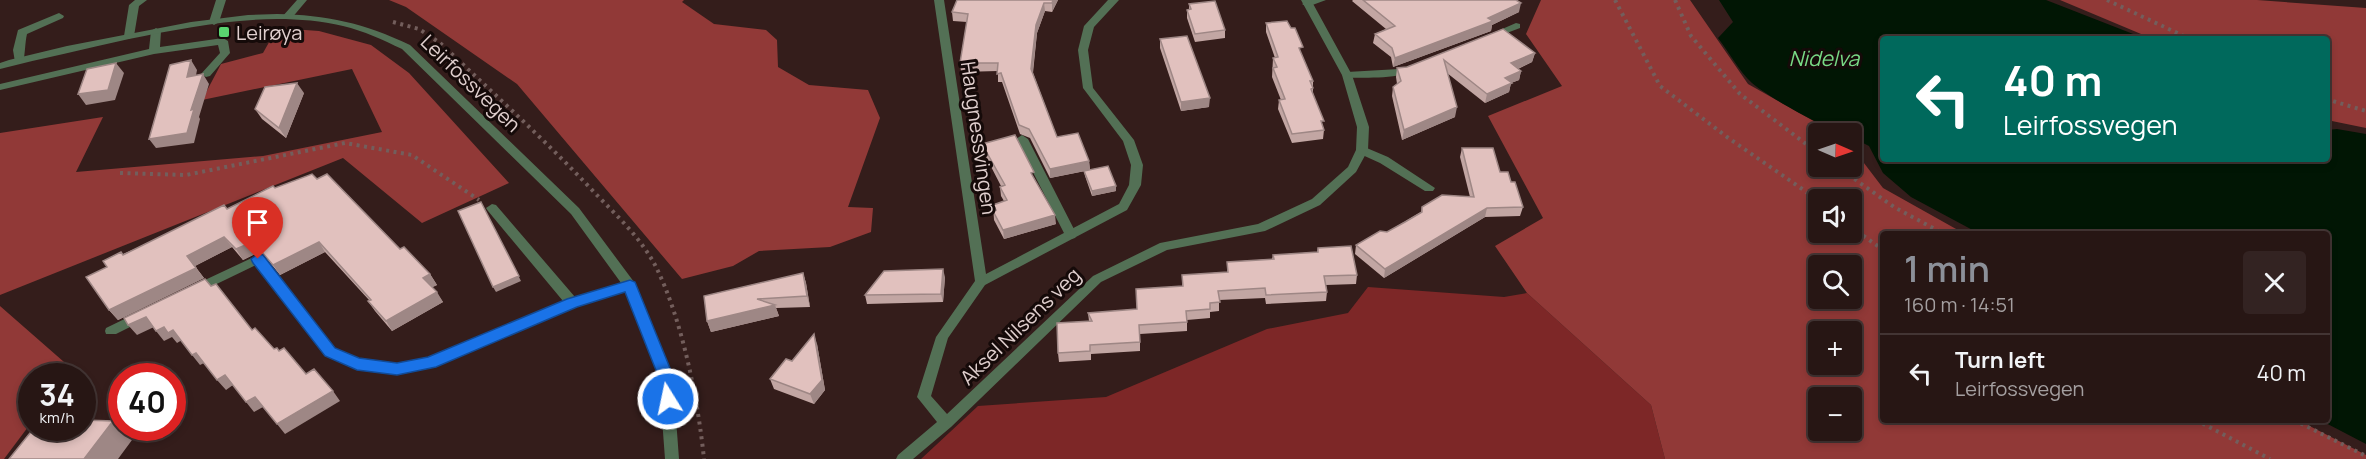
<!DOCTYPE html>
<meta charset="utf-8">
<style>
:root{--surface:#271614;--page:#332322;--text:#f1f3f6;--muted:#a49fa0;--line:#433534;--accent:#8c9099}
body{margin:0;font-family:Manrope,sans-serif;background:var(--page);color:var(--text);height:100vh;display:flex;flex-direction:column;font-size:22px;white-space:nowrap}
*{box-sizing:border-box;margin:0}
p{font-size:20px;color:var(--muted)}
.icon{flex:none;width:33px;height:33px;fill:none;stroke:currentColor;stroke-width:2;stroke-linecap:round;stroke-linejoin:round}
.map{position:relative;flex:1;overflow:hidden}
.sheet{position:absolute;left:1880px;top:231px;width:450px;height:192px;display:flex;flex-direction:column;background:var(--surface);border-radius:6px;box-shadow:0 3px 9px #0003,0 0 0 2px var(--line)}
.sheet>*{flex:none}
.guide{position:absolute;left:1880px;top:36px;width:450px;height:126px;border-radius:6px;box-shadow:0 3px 9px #0003,0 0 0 2px var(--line);background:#00695c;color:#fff;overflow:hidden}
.needle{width:39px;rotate:92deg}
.tools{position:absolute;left:1808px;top:123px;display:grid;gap:12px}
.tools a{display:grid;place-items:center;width:54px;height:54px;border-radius:6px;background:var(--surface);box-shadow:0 3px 9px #0003,0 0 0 2px var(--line);font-size:30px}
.speed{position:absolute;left:18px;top:363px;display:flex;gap:12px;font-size:30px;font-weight:700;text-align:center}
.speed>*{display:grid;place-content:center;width:78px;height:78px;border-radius:50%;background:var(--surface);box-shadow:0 3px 9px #0003,0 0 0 2px var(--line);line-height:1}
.speed small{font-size:15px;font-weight:400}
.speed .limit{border:9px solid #d22;background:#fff;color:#111}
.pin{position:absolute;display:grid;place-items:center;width:51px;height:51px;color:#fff;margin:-62px -26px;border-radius:50% 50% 50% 0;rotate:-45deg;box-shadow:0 0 6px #0007}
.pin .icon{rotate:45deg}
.me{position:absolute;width:66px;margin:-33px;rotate:350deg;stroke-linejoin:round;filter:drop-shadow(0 0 4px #0008)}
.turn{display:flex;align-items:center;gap:21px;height:126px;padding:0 24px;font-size:27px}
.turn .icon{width:78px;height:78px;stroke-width:2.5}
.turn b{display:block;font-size:42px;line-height:51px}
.round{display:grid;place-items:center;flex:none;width:63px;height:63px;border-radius:6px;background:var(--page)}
.overview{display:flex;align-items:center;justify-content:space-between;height:102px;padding:0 24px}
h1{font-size:36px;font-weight:600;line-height:45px;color:var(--accent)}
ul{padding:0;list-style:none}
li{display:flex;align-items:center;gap:18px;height:78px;padding:0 24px;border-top:2px solid var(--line)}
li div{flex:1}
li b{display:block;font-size:22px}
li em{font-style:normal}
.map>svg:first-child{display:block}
</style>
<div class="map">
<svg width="2366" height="459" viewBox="0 0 2366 459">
<rect width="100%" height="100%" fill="#341d1b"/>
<!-- green -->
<path fill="#7d2727" d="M1368,287L1504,297L1527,293L1651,405L1665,459H921L978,406L1106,397L1267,329L1348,313Z"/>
<!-- forest -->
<path fill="#913937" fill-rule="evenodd" d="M389,0H684L682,2L714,24L766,30L777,40L778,67L809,85L868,90L880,118L848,207L873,208L871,232L830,247L759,251L733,266L682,279L517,84L406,7Z
M1541,0H1690L1748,84L1835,133L1818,134V166H1851V146L1883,188L1965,234H1882V420H2298L2366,455V459H1665L1651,405L1527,293L1495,246L1543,218L1488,116L1562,86L1526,34ZM1818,200H1851V232H1818ZM1818,266H1851V298H1818ZM1818,332H1851V364H1818ZM1818,398H1851V430H1818Z
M2060,0H2257L2366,8V128L2327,120L2326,39H2153Z
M277,28L319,31L371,45L409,73L509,183L422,223L343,158L0,295V133L103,117L76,172L263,156L382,132L352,69L202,100L221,64L263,53Z
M0,306L72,369L66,376H32L31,423L4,459H0Z"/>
<!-- water -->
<path fill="#011604" d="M1719,0H2046L2146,39H1882V159H2326L2327,130L2337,129L2366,134V444L2320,420H2326V234H1980L1911,197L1883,173L1869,146L1851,137V134C1832,134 1767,96 1752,83C1739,71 1729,52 1718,38L1733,22Z"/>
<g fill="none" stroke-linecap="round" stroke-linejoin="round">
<!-- path -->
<path stroke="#735e5c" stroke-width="4" stroke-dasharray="3 4.5" stroke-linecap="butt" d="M1615,0L1660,86L1727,137L1818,200
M1675,0L1691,36L1740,94L1818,153
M2107,0L2190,39
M393,22L419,29L440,43C492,92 545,140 594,192C616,215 640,237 655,265C682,318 698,400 704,459
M2326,99L2366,111
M1836,166L1894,207L1944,234
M120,173L186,175L345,143L412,155L479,200
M1851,227L1882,249
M2196,420L2270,459
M2294,420L2366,456"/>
<!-- service -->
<path fill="#537055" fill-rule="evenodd" d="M135,0H147L139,6L134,36L129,39L124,36L129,5Z
M216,0H226L219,22L214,25L209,22Z
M297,0H307L291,19H283L282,17Z
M1310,0H1326L1307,7L1302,4Z
M59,13L64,16L63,18L27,34C25,42 25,57 23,62H15L13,50L18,30Z
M1516,23L1520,24V28L1491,39L1486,36Z
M156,28L161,31L160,47L223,38L228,41L230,53L210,76L206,77L201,74L220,53L218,45L154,54L0,90V84L149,49L151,31Z
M1411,65L1416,68C1402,80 1366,77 1347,78L1342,75L1347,72L1399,69Z
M1022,135L1028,139L1077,235L1075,238L1071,239L1065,235L1016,139Z
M1362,146L1388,157L1435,188L1433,191H1425L1380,163L1358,153L1356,150L1358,147Z
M492,204L496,205L575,297L630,280L634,282L636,285L634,288L576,306L435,367L397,374L357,369L325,356L256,265L198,293H190L188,290L190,287L258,255L262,256L335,348L359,359L397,364L428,358L563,301L488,211L486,208Z
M141,311L146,313L147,316L146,319L116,334H106L105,331L106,328Z"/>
<!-- minor -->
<path fill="#537055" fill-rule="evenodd" d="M934,0H944L986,274L1119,204L1129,185L1131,165L1123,141L1083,88L1078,50L1084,26L1108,0H1119L1094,27L1088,50L1093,88L1134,140L1143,165L1141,185L1127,210L985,285L948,338L931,396L947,414L1093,276L1160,243L1258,224L1312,199L1348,167L1356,150L1357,127L1342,75L1301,0H1311L1352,75L1369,127L1368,150L1356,172L1320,205L1265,231L1167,250L1101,282L951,427L913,459H896L898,455L937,422L917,397L936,337L975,281Z"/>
<!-- tertiary -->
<path fill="#537055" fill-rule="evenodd" d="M277,14C327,15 364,23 410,45L579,208L634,282L673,378L679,459H665L659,378L624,287L571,214L402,49C383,40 364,31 343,26C273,10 198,25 129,39C86,49 43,58 0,69V63L9,60L67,46L191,22L248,15Z"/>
</g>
<!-- wall -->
<path fill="#c2a6a3" d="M1058,0L1052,12L1045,11L1037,33L1033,73L1057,137L1089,161L1090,170L1050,178L1030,138L1020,134L1002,82H998V71L961,72L960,63L967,22L953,21L952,12Z
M1353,0H1516L1519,12L1492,25L1491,31L1393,67L1391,57L1373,43L1375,34L1386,29L1352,1Z
M1189,4L1225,30V38L1195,42L1187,18V10L1189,9Z
M1266,23L1302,55L1313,81V93L1324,130L1323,139L1292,143L1278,109L1279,100H1281L1272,77L1273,58H1275L1266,32Z
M1503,29L1535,53L1532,62L1518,69L1521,71L1519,80L1511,83L1509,92L1485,103L1447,73L1455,117L1402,140L1392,96L1393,87L1397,84L1396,77L1397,68L1407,67Z
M1160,39L1209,107L1181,111L1160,48Z
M304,93L286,138L262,119L255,109Z
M982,144L1035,180L1056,224L1004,239L994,220L993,205L1004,201L1001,196L1000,187L1001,186L984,153Z
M1462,148L1500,172L1511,182L1523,207L1520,216L1485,217L1384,278L1355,254L1356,245L1387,232L1421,212L1422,207L1470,197L1460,157Z
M1084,171L1116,186V191L1092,196L1085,176Z
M275,188L400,249L430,274L437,285L432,287L443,302L392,331L375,311L368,301L369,300L325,252L280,275L263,254L257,253L243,260L232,247L195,266L204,278L118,320L109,310L107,267L123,254Z
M1318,248L1357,275L1356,284L1326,285L1327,292L1326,301L1266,304L1265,298L1219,300V311L1210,312V318L1187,320V331L1140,334V351L1091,354V360L1059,362L1058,353L1089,321L1088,313L1137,309L1182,286V275L1227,272V262L1272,259L1273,255L1317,252Z
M803,273L806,283L810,307L776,308L779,316L711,332L707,321Z
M945,277L943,302L867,304L865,295Z
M817,344L825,390L814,404L774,389L770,379L792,361Z"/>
<!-- shaded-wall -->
<path fill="#9e8785" d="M1053,0H1058L1052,12V3Z
M1044,3L1045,11L1037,33L1032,78L1031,69L1036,25Z
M1521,3L1519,12L1492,25L1491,31L1393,67L1395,58Z
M1535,53L1532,62L1509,73L1511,63Z
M191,60L197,70L194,86L187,77Z
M116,63L124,73L115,100L86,105L78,94Z
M1521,71L1519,80L1511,83L1509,92L1485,103L1487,94L1505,78Z
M203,74L209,84L199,117L200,119L194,143L156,148L149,139L191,110Z
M297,83L304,93L286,138L279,128Z
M1210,98L1209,107L1181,111V102Z
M1457,107L1455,117L1402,140L1404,130Z
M1089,161L1090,170L1050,178V169Z
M1116,186V191L1092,196V191Z
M481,202L521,281L496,292L493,287Z
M1487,208L1485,217L1384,278L1385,269Z
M1055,215L1056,224L1004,239L1003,230Z
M224,237L232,247L195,266L187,256Z
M319,242L325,252L280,275L273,265Z
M250,243L257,253L243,260L236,249Z
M196,268L204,278L118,320L109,310Z
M943,269L945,277L943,302L941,294Z
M803,273L806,283L810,307L807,296Z
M430,274L437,285L429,289L423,278Z
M437,292L443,302L392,331L386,321Z
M775,305L779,316L711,332L707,321Z
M146,317L154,327L137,335L128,325Z
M164,327L173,330L182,340L177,343L172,337L164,341L156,331Z
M814,334L817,344L825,390L814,404L810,394Z
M196,353L204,363L200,365L192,355Z
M225,375L233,385L226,390L217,380Z
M333,391L340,401L285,434L277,424Z
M255,397L263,407L254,412L246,402Z
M113,421L132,440L118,459H84Z"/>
<!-- building -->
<path fill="#e1c1be" stroke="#9e8785" stroke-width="1.5" d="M957,0H1053L1052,3H1044L1036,25L1031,69L1057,137L1078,133L1089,161L1050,169L1029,129L1019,125L1001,73L997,74L998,63H960L968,14L952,12Z
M1363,0H1516L1521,3L1488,18L1493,21L1395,58L1392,48L1375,34L1395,26Z
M1215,1L1225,30L1195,34L1187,10L1191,9L1189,4Z
M1287,21L1291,28H1295L1303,47L1299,48L1313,81H1310L1313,88L1311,89L1324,121H1321L1324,130L1292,134L1279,100L1285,99L1273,68L1277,67L1273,58L1278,57L1266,23Z
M1503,29L1535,53L1511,63L1521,71L1505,78L1512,83L1487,94L1444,60L1457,107L1404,130L1393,87L1401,81L1397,68L1407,67Z
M1187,36L1210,98L1181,102L1160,39Z
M191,60L187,77L203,74L191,110L194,109L187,133L149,139L170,65Z
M116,63L108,90L78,94L87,69Z
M297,83L279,128L255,109L265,87Z
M1015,135L1034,172L1031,173L1055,215L1003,230L993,211L996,210L993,205L1007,200L1000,187L1005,185L982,144Z
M1462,148H1493L1500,172H1508L1511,182H1515L1523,207L1487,208L1385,269L1356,245L1380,231L1387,232L1405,222L1422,212V207L1442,195L1474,197Z
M1108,166L1116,186L1092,191L1084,171Z
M312,174L317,179L327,174L400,249L404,247L430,274L423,278L437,292L386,321L368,301L371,300L319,242L273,265L255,244L250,243L236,249L224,237L187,256L196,268L109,310L86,277L107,267L103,261L121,252L123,255L224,205L227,209L273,186L275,188Z
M481,202L519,276L493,287L458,211Z
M1351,246L1357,275L1324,276L1327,292L1266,295L1265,288L1218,291L1220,302L1210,303V309L1186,311L1187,322L1139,325L1140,342L1090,345V351L1058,353L1057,323L1092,321L1088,313L1137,309L1136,289L1183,286L1182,275L1228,272L1227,262L1274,259L1273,255L1318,252V248Z
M943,269L941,294L865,295L884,271Z
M803,273L807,296L757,299L775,305L707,321L704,296Z
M205,279L211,286L216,284L252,330L255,328L274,349L277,348L279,351L284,348L306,374L314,369L333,391L277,424L255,397L246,402L225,375L217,380L196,353L192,355L173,330L168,333L164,327L156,331L146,317L128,325L124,318Z
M814,334L822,380L810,394L770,379L786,359L792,361Z
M82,420L113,421L84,459H9L34,428H82Z"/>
<!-- route -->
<path fill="#1a73e8" stroke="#114b97" stroke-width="1.5" d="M258,254L263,255L335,348L359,358L397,363L428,357L567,299L630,280L635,282L674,378L675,399L673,403L668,405L662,403L659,378L625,292L577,307L436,367L397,375L357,370L325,356L253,263L251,259Z"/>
<!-- markers -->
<rect fill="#59d56f" stroke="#150a09" stroke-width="2" x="218" y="26" width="12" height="12" rx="3"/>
<g text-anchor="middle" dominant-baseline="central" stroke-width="6" stroke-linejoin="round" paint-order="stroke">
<!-- poi labels -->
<g font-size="20" fill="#e0cfce" stroke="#150a09" text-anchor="start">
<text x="236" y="32">Leirøya</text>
</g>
<!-- street labels -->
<g font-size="20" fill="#e0cfce" stroke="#150a09">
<text transform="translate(471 83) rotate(44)">Leirfossvegen</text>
<text transform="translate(979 138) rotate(82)">Haugnessvingen</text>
<text transform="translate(1020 326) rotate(-44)">Aksel Nilsens veg</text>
</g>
<!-- water labels -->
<g font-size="21" font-style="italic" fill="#78d985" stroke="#150a09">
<text x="1824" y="58">Nidelva</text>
</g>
</g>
</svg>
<div class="tools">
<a><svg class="needle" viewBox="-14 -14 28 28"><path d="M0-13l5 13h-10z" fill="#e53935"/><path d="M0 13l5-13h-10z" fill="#a49fa0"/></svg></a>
<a><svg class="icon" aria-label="sound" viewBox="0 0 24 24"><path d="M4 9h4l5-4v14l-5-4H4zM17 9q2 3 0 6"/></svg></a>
<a><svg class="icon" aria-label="search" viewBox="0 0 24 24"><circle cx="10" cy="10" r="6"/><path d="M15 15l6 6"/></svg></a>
<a>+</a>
<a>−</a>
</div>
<div class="speed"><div>34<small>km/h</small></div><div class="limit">40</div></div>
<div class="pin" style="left:258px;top:259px;background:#d93025"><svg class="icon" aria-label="arrive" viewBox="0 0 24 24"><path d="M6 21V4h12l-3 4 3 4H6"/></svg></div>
<svg class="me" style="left:668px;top:399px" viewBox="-20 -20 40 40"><circle r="17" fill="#1a73e8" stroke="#fff" stroke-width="3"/><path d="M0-11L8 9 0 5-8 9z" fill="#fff"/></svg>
<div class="guide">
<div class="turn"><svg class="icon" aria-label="left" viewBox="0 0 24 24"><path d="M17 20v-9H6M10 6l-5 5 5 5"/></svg><div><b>40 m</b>Leirfossvegen</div></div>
</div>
<section class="sheet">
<div class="overview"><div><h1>1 min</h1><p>160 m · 14:51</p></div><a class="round"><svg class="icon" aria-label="close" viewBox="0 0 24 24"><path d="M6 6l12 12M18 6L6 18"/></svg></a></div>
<ul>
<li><svg class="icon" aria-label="left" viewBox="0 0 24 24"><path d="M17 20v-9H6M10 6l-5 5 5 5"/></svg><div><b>Turn left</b><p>Leirfossvegen</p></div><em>40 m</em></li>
</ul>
</section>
</div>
